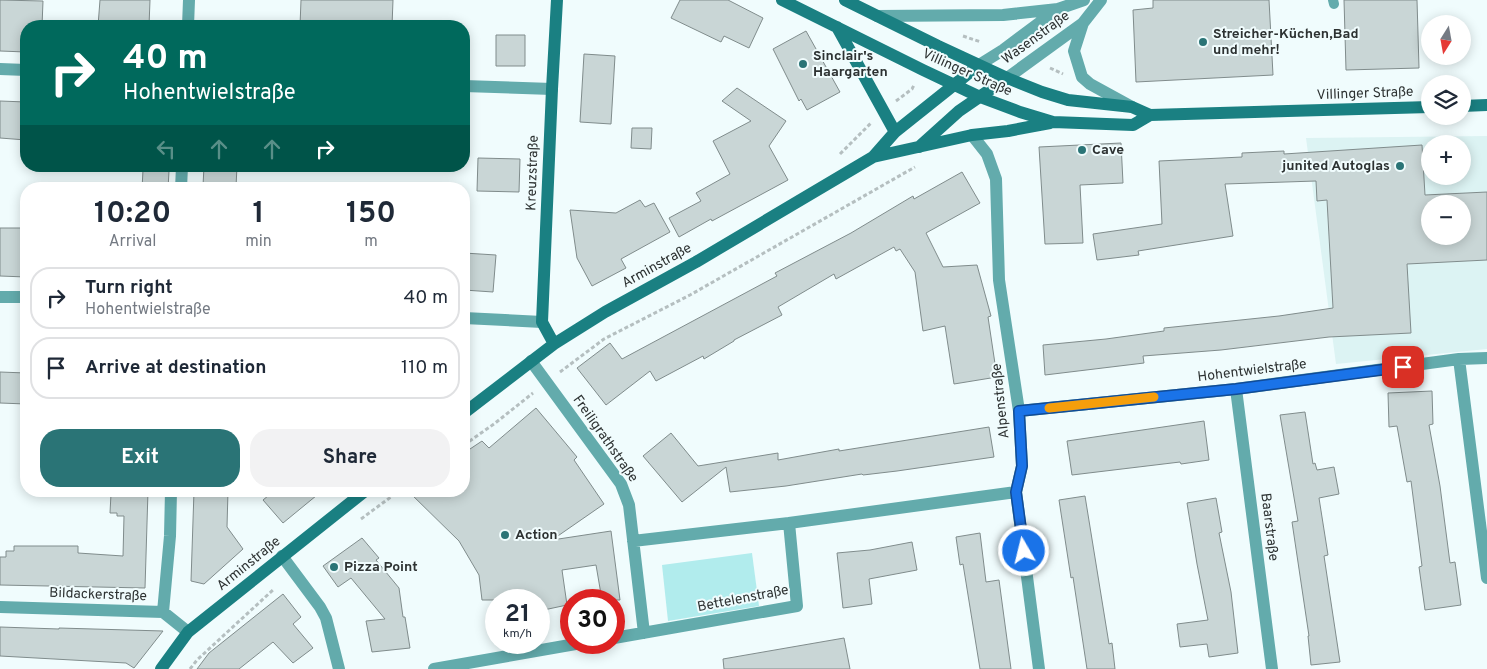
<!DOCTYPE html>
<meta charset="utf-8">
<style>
:root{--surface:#fff;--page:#f2f2f3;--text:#1f2937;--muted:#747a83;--line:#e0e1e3;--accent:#2a7476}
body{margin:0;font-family:Overpass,sans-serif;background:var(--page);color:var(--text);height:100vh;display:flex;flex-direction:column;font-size:19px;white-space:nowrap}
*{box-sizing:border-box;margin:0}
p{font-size:16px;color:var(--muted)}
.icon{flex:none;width:28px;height:28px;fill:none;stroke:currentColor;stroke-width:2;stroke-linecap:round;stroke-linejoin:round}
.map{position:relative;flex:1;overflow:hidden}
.side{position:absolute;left:20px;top:182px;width:450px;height:315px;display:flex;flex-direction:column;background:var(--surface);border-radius:20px;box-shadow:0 2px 12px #0003}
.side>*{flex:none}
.banner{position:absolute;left:20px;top:20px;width:450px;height:152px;border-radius:20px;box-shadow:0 2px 12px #0003;background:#00695c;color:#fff;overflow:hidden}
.needle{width:32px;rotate:191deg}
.tools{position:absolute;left:1421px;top:15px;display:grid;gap:10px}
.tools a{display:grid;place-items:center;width:50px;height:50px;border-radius:50%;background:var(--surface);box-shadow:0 2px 12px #0003;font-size:25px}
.speed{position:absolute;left:485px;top:589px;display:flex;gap:10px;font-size:25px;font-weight:700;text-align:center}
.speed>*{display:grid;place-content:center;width:65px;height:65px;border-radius:50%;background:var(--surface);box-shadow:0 2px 12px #0003;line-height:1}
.speed small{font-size:12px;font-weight:400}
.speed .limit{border:8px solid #d22;background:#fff;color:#111}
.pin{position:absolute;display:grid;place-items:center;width:42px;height:42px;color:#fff;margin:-21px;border-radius:10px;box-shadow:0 2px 8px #0006}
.me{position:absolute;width:55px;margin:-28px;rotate:352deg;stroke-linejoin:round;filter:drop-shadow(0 0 4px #0008)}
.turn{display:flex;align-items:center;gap:18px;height:105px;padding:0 20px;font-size:22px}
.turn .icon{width:65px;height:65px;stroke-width:2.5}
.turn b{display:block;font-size:35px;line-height:42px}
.lanes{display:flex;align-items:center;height:48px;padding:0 20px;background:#0003;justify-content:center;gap:25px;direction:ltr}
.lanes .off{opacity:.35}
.eta{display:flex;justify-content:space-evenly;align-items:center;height:85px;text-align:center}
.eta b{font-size:30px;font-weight:700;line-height:35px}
.cta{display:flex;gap:10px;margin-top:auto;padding:10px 20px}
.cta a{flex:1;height:58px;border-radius:20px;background:var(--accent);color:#fff;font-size:20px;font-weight:700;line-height:58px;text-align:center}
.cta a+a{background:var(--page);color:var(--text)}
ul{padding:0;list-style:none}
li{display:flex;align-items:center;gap:15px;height:62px;margin:0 10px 8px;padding:0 10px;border:2px solid var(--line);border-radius:20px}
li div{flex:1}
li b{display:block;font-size:19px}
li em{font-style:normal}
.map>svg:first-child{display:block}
</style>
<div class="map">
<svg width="1487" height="669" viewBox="0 0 1487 669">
<rect width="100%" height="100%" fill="#f0fcfd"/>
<!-- built -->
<path fill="#dcf3f3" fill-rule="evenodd" d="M1487,136V349L1336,364L1306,138ZM1430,144H1462V176H1430ZM1430,204H1462V236H1430Z"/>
<!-- green -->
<path fill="#b1eced" d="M752,553L759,606L668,621L662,565Z"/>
<!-- building -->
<path fill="#c9d6d6" stroke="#808c8c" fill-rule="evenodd" d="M0,0L43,1L42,26H26V52L0,51Z
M100,0H150L149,26H98Z
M301,0H393L392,26H300Z
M680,0H728L763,18L749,48L724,36L721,42L671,18Z
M1153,0H1269L1273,75L1136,82L1133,10L1153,8Z
M1344,0H1417L1419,68L1346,70Z
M806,31L840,92L807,110L801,99L799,101L773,49Z
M496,35H525V66H496Z
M584,54L615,56L611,124L580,122Z
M737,88L786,121L769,146L788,180L712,221L711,219L679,237L669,218L701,201L696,193L730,174L713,141L751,121L722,101Z
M0,101L26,102V140L0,138Z
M632,128H652L651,149L631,148Z
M1121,143L1123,183L1080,185L1083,243L1045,244L1039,147Z
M1422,145L1425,195L1487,192V260L1407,264L1411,333L1329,337L1221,350L1143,356L1144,363L1045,375L1043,345L1106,339L1164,331V328L1279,316L1333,308L1327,200L1317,201L1316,181L1225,184L1233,236L1138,251L1139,255L1097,260L1093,234L1162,224L1159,161L1242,157V153L1284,151V154ZM1430,204H1462V236H1430Z
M478,158L520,159L519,192L477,191Z
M204,166H237L236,187L203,186Z
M143,170L169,171L168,189H142Z
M962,172L980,203L926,233L943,267L977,265L991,316L988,317L997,377L954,384L945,326L923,331L915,272L900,249L896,251L894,247L836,279L834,274L778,307L782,315L734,340V341L704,359L703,356L656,381L650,371L606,405L577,368L610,343L622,359L777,276L775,273L851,233L913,196L914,199Z
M640,200L645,207L654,203L670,232L621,259L626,268L592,286L577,258L570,210L616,213Z
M0,228H26V277L0,276Z
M464,253L496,255L493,292L464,290Z
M0,372L26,373V404L0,403Z
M1432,391L1433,424L1429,425L1440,486L1450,563L1455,562L1461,605L1425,610L1419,567L1422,566L1411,481L1407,482L1397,426L1389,427L1388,393Z
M536,408L577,457L574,460L604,504L552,540L611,531L620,600H602L596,565L562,570L567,605L539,611V600H482L479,575L459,541L408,491H464V453L482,441L489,448Z
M1305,412L1313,464L1315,463L1317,470L1334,467L1339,494L1319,498L1328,555L1324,556L1340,662L1311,665L1308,636H1309L1292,522L1298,521L1280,415Z
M1204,421L1209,460L1181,464L1180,462L1072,475L1067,441Z
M989,427L994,457L897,471L863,475L862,474L786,486L730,492L726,467L682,502L643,456L671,433L698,466L778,453V460L839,449V451Z
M118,491H148L145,588L0,585V557H6V551H14V546H78V553L123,556L124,516H117V513H110L111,494H118Z
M194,491H228L227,527L243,549L204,584L191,581Z
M274,491H322L283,523L263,500Z
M1085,496L1109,644L1112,643L1115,669H1087L1073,577L1071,578L1059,500Z
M1216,498L1222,532L1219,533L1231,592L1238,653L1209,657L1207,644L1180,647L1177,624L1208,620L1197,564L1187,503Z
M980,533L986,582L999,580L1011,669H980L963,564L960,565L956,537Z
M362,538L379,558L376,560L399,588L403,617H405L410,648L372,652L366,621L385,619L351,578L338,587L323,566Z
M912,542L917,570L869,579L872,604L843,608L837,553L870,550Z
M283,594L301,617L293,624L313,648L293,663L273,642L239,669H197L209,653Z
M0,627L59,629V628L163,631L134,668L126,663L0,656Z
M844,638L850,669H724L723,659Z"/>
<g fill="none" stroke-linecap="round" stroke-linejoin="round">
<!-- path -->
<path stroke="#b5bfc0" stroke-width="3" stroke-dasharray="4 2.5" stroke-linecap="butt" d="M963,36L981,42
M1050,68L1063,74
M896,101L912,89L914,85
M840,154L871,123
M560,372L604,339L690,295L915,167
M464,445L494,424L533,393
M361,519L399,491
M190,669L197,660L274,589"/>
<!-- lane -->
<path stroke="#63abac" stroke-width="10" d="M1333,0L1334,4"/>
<!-- street -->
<path stroke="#63abac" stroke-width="12" d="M877,16L1003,15L1058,9L1084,0
M1083,23L1074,51L1082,77L1090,84L1132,107
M188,26L189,0
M979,65L1003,50L1058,9
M0,69L26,70
M1007,78L1083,23L1101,0
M464,86L552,89
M972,135L987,154L996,179L999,280L1019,411L1022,466L1016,492L1039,669
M181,189L182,166
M0,297H26
M464,318L542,322
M1459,359L1487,578
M531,361L621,484L629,505L644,633
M1236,389L1272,669
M1019,411L1236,389L1459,359L1487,358
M633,541L789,523
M282,556L320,607L326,618L339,669
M0,607L163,612L188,632
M163,612L170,536L171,491
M614,638L797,606L789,523L1016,492
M434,669L587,642"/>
<!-- secondary -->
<path stroke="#1a8082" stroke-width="12" d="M782,0L923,70L980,97L1020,112L1053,122L1133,125L1150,115
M845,0L938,46L1007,78L1042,92L1068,100L1132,107L1150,115L1430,107
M837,27L895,132
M1462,106L1487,105
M919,147L959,111L1007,78
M873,157L972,135L1008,131L1050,123
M554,344L542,322L552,89L557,0
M464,413L554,344L605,312L696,262L873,157L895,132L979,65
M161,669L188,632L365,491"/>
</g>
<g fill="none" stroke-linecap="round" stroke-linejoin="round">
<!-- route casing -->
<g stroke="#114b97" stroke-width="12">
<path id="route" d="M1024,551L1016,492L1022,466L1019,411L1236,389L1403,367"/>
</g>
<!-- route -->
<use href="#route" stroke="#1a73e8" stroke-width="9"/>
<!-- slow -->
<path stroke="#f59e0b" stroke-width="9" d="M1049,408L1154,397"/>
</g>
<!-- markers -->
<g fill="#2a7476" stroke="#f0fcfd" stroke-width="2">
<circle cx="1203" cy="42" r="5"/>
<circle cx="803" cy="64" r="5"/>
<circle cx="1082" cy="150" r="5"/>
<circle cx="1400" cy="166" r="5"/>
<circle cx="505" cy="535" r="5"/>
<circle cx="334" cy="567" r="5"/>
</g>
<g text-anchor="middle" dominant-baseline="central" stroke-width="4" stroke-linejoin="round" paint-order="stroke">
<!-- poi labels -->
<g font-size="14" font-weight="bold" fill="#2d3232" stroke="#f0fcfd" text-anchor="start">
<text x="1213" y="34">Streicher-Küchen,Bad<tspan x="1213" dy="16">und mehr!</tspan></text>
<text x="813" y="56">Sinclair's<tspan x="813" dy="16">Haargarten</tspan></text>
<text x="1092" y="150">Cave</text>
<text x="1390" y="166" text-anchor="end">junited Autoglas</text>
<text x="515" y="535">Action</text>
<text x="344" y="567">Pizza Point</text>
</g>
<!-- street labels -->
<g font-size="14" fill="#2d3232" stroke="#f0fcfd">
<text transform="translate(1036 38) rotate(-36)">Wasenstraße</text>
<text transform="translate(967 73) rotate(24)">Villinger Straße</text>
<text transform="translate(1365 94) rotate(-2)">Villinger Straße</text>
<text transform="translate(533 173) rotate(-88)">Kreuzstraße</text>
<text transform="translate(657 266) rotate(-29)">Arminstraße</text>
<text transform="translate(1252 371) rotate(-7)">Hohentwielstraße</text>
<text transform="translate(1001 401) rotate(-96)">Alpenstraße</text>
<text transform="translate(605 439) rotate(55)">Freiligrathstraße</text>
<text transform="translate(1269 527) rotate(83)">Baarstraße</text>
<text transform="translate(249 564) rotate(-39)">Arminstraße</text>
<text transform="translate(98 595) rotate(2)">Bildackerstraße</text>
<text transform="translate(743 599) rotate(-11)">Bettelenstraße</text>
</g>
</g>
</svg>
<div class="tools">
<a><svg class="needle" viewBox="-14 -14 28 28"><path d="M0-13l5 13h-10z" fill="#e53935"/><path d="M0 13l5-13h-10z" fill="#747a83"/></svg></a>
<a><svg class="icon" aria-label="layers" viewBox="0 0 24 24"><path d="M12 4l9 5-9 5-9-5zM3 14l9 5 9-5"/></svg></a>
<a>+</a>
<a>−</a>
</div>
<div class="speed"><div>21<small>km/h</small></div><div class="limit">30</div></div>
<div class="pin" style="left:1403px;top:367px;background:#d93025"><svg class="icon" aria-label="arrive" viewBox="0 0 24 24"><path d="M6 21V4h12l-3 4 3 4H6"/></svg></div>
<svg class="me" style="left:1024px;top:551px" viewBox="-20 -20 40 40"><circle r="17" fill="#1a73e8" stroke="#fff" stroke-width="3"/><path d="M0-11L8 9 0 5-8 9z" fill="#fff"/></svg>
<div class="banner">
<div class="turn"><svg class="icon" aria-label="right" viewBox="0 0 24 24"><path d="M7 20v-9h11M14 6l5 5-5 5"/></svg><div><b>40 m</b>Hohentwielstraße</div></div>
<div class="lanes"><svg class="icon off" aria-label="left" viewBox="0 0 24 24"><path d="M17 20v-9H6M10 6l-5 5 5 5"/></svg><svg class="icon off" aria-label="ahead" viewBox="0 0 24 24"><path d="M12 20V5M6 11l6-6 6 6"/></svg><svg class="icon off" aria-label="ahead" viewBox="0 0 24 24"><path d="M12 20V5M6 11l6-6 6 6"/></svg><svg class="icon" aria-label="right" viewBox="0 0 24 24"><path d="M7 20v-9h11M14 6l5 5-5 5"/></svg></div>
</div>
<section class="side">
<div class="eta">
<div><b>10:20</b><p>Arrival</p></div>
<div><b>1</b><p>min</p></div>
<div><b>150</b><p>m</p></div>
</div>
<ul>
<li><svg class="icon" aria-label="right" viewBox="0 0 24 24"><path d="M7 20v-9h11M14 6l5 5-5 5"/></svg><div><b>Turn right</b><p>Hohentwielstraße</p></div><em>40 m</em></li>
<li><svg class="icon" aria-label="arrive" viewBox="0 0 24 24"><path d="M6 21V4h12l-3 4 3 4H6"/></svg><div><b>Arrive at destination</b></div><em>110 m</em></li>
</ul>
<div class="cta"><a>Exit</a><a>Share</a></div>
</section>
</div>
